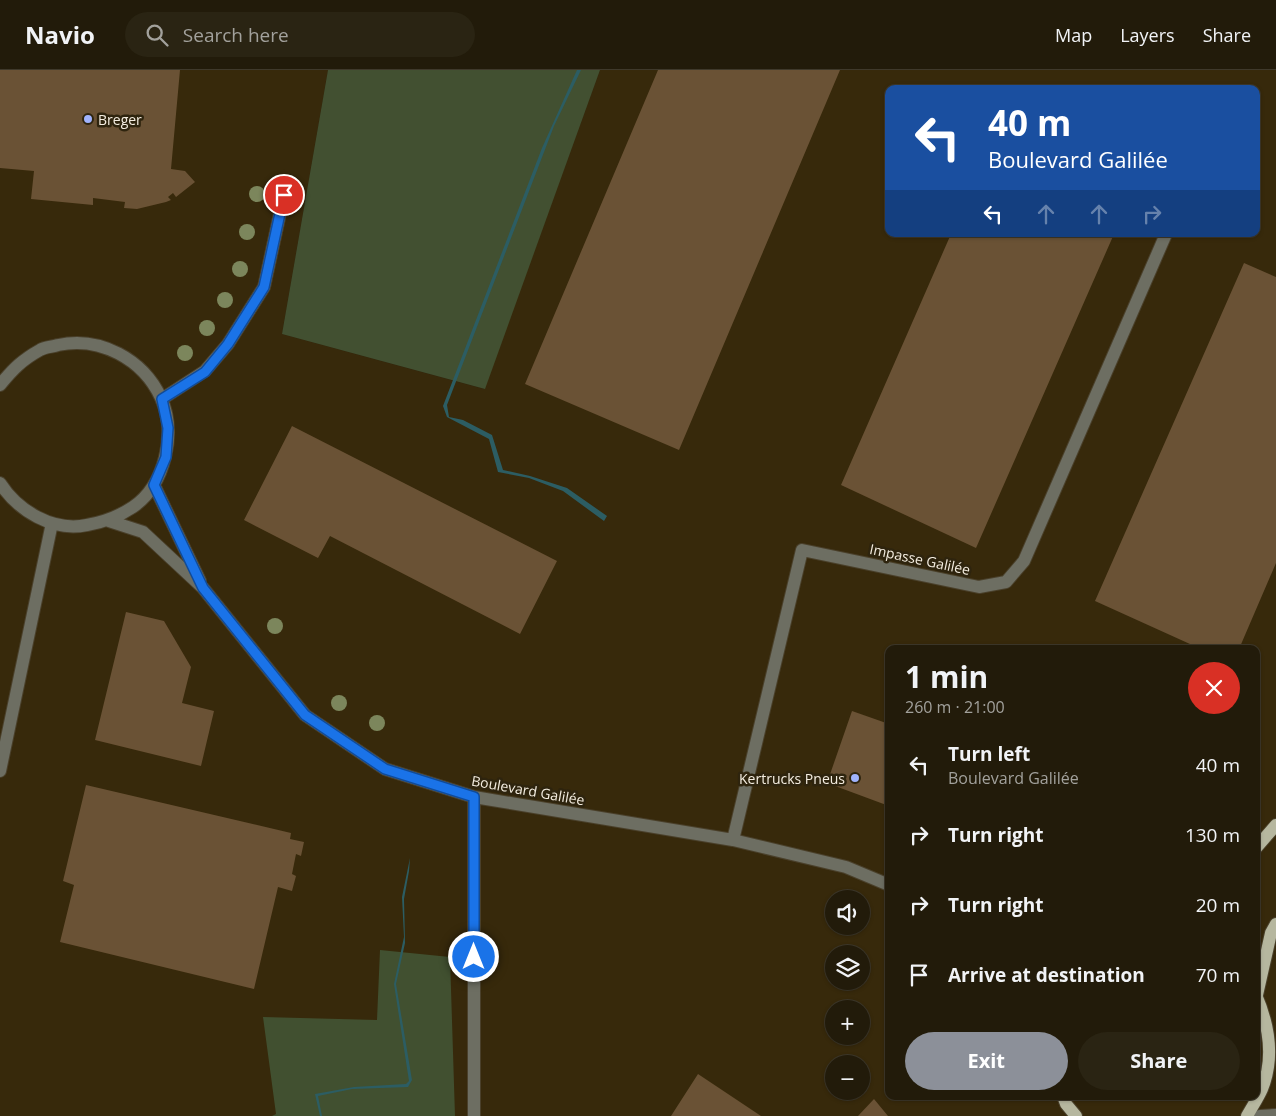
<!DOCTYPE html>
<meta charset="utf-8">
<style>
:root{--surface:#221b0a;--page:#2a2413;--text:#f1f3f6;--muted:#a2a19c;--line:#3f392b;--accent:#8c9099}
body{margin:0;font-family:"Open Sans",sans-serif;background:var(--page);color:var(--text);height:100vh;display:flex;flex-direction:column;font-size:19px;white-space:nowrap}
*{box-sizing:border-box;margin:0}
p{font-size:16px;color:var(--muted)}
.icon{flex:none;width:28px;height:28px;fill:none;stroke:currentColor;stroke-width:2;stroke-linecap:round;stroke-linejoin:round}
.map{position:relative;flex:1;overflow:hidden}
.panel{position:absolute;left:885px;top:575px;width:375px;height:455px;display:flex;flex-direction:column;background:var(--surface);border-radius:10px;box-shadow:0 1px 4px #0004,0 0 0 1px var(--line)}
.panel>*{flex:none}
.banner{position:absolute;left:885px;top:15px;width:375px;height:152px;border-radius:10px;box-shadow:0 1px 4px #0004,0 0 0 1px var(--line);background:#1a4fa0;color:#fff;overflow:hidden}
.tools{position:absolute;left:825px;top:820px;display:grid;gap:10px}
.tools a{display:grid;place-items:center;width:45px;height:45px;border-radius:50%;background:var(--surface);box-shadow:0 1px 4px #0004,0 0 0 1px var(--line);font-size:25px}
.pin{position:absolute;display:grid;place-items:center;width:42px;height:42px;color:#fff;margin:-21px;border:2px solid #fff;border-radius:50%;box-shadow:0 1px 5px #0007}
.me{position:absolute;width:55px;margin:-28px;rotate:0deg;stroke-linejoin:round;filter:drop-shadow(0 0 4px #0008)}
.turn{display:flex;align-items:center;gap:18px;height:105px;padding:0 20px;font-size:22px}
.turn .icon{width:65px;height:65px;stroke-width:2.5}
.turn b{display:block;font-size:35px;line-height:42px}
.lanes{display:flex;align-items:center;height:48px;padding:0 20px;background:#0003;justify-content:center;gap:25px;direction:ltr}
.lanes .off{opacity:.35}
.round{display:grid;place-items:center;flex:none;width:52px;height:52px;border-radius:26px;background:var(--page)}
.overview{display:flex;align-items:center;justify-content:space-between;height:85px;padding:0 20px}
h1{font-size:30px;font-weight:700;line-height:38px}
.primary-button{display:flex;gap:10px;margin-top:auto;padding:10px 20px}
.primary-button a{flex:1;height:58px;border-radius:30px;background:var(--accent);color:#fff;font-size:20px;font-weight:700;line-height:58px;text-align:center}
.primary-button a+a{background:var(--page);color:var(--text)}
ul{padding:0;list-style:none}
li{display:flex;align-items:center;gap:15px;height:70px;padding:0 20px}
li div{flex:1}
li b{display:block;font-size:19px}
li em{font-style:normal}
header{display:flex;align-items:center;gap:30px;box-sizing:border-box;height:70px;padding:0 25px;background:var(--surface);border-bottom:1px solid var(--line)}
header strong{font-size:24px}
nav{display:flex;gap:28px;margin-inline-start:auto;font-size:18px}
.search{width:350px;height:45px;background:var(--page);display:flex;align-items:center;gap:12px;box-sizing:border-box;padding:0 18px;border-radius:28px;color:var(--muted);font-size:19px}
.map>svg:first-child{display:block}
</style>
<header>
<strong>Navio</strong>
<div class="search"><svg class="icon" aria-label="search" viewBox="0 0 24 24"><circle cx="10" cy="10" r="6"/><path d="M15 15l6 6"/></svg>Search here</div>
<nav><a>Map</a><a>Layers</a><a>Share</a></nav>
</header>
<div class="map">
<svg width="1276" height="1046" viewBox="0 0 1276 1046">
<rect width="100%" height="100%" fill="#2e240e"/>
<!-- built -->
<path fill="#37290b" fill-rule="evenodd" d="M0,0H328L282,264L484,319L600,0H1276V1046H0ZM889,19H1256V164H889ZM889,579H1256V1026H889ZM834,829H861V856H834ZM834,884H861V911H834ZM834,939H861V966H834ZM834,994H861V1021H834Z"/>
<!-- green -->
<path fill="#425031" d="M328,0H600L485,319L282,264Z"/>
<!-- forest -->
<path fill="#415030" d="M380,880L450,887L455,1046H272L276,1044L263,947L377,950Z"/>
<!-- water -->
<path fill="#2c5d63" d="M577,0H581L554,56L447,335L449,347L463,350L492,365L503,400L530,406L567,418L607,446L604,451L563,421L529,408L498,402L489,369L447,347L443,336L542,78Z
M410,788L409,801L404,829L405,873L396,914L412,1010L408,1017L352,1019L318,1026L322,1046H320L315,1024L354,1017L406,1014L409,1011L394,914L404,867L402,827Z"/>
<!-- building -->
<path fill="#6a5235" d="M0,0H180L171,99L185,101L195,112L176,127L173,123L168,127L171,130L166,132L137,139L124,138L125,132L93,128V135L31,129L34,101L0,98Z
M658,0H840L679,380L525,314Z
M951,164H1114L976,478L841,415Z
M1244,193L1276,207V493L1239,579H1201L1095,531Z
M292,356L557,491L520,564L330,466L318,488L244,450Z
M126,542L164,551L191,597L182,633L214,641L201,696L95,670Z
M852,641L889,654V736L827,713Z
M86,715L291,763L290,769L304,772L301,786L296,784L292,804L296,806L292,821L278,817L254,919L60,872L74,815L63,811Z
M698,1004L761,1046H671Z
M874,1029L888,1046H858Z"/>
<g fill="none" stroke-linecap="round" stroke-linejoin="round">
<!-- minor casing -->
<g stroke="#4a402b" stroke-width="14">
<path id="minor" d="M0,315C13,299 22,290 40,280C45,277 52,277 58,275C100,266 143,289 161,328C177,363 165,415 133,437C118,447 104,452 87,455C53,462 18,441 0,413
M162,329L205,301L228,274L264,217L284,125
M154,415L200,511
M109,451L143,462L203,518L305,645L385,699L474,727L733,770L846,797L889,815
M0,701L52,453
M474,727V1046
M733,770L802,480L979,517L1006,512L1024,491L1166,164
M1260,1046L1276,1045"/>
</g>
<!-- major casing -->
<g stroke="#4a402b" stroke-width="14">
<path id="major" d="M1256,778L1276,755
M1257,925L1271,863L1276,854
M1063,1026L1066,1034L1076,1046
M1247,1046C1252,1037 1258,1028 1262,1019C1275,987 1269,955 1256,925"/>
</g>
<!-- minor -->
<use href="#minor" stroke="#6d6e62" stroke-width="12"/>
<!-- major -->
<use href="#major" stroke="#b6b79f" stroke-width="12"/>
</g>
<!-- trees -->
<g fill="#7c865c">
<circle cx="257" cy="124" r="8"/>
<circle cx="247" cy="162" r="8"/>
<circle cx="240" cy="199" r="8"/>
<circle cx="225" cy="230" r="8"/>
<circle cx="207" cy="258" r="8"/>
<circle cx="185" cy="283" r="8"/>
<circle cx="275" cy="556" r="8"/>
<circle cx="339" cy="633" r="8"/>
<circle cx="377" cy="653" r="8"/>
</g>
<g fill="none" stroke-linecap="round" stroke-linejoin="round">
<!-- route casing -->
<g stroke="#114b97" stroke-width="12">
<path id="route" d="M284,125L264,217L228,274L205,302L162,329L168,358L166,387L154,415L203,518L305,645L385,699L474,727V887"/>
</g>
<!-- route -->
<use href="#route" stroke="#1a73e8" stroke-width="9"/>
</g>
<!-- markers -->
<g fill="#a0b3fd" stroke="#2e240e" stroke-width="2">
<circle cx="88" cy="49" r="5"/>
<circle cx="855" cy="708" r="5"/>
</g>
<g text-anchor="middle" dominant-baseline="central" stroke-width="5" stroke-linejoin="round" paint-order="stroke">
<!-- poi labels -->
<g font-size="14" fill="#f4ede0" stroke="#2e240e" text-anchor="start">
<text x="98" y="49">Breger</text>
<text x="845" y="708" text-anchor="end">Kertrucks Pneus</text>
</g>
<!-- street labels -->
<g font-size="14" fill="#f4ede0" stroke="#2e240e">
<text transform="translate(920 489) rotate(12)">Impasse Galilée</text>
<text transform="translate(528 720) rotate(10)">Boulevard Galilée</text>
</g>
</g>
</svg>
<div class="tools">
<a><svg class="icon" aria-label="sound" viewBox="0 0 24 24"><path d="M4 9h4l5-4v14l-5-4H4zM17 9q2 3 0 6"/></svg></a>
<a><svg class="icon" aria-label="layers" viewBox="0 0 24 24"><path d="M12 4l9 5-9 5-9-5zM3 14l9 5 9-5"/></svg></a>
<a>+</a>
<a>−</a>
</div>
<div class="pin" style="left:284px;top:125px;background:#d93025"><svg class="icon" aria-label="arrive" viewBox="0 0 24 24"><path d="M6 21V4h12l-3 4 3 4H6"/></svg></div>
<svg class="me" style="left:474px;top:887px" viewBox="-20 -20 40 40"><circle r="17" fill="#1a73e8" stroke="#fff" stroke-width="3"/><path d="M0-11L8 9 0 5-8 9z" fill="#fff"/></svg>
<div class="banner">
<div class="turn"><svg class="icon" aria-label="left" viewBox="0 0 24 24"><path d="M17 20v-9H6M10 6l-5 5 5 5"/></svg><div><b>40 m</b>Boulevard Galilée</div></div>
<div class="lanes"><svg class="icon" aria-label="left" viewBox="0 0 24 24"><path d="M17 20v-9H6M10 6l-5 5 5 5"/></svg><svg class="icon off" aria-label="ahead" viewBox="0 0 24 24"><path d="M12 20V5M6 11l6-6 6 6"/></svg><svg class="icon off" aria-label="ahead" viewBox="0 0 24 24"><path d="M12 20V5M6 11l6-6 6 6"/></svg><svg class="icon off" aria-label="right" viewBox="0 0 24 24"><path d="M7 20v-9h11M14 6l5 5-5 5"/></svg></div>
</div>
<section class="panel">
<div class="overview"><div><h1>1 min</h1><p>260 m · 21:00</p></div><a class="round" style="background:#d93025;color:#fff"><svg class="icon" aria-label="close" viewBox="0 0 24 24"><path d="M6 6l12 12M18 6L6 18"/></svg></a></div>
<ul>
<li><svg class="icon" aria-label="left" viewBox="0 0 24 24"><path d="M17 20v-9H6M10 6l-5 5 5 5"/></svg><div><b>Turn left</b><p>Boulevard Galilée</p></div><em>40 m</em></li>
<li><svg class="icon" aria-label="right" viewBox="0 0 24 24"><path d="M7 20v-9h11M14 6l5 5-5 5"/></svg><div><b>Turn right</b></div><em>130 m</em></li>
<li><svg class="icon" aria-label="right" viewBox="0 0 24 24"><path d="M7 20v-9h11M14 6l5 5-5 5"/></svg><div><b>Turn right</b></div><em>20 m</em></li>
<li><svg class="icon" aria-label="arrive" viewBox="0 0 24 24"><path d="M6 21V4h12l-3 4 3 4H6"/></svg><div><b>Arrive at destination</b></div><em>70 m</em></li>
</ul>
<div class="primary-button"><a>Exit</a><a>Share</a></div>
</section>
</div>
